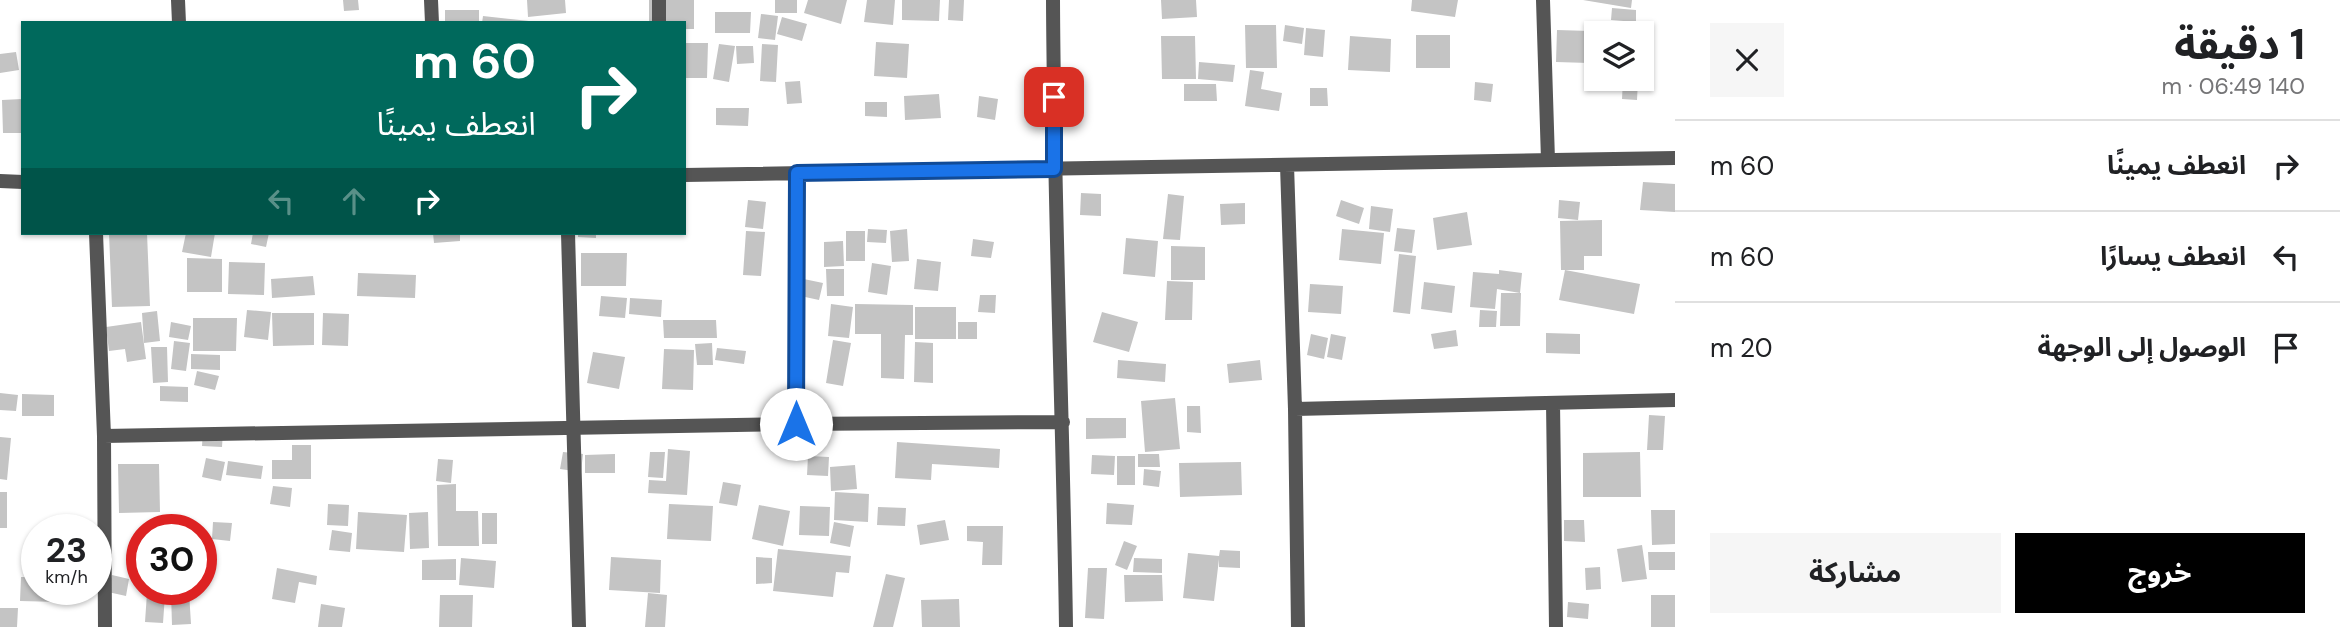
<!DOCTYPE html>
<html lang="ar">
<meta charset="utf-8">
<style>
:root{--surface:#fff;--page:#f6f6f6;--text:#202124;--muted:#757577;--line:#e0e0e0;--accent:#000}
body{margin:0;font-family:"DM Sans","Noto Sans Arabic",sans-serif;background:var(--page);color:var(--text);direction:rtl;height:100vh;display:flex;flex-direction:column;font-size:26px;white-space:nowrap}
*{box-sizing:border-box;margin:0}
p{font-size:23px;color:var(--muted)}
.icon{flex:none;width:38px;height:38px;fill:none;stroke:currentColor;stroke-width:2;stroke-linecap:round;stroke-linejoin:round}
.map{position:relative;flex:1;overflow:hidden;direction:ltr}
.drawer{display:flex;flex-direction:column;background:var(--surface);width:665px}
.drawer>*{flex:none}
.guide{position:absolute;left:21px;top:21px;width:665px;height:214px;border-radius:0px;box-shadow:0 2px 5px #0004;direction:rtl;background:#00695c;color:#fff;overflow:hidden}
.buttons{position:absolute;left:1584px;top:21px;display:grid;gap:14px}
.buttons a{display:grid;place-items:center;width:70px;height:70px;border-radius:0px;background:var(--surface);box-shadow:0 2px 5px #0004;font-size:35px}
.speed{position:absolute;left:21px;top:514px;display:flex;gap:14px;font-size:35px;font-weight:700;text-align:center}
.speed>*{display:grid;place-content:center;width:91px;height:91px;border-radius:50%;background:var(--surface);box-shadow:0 2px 5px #0004;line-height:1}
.speed small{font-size:18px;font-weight:400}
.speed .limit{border:10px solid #d22;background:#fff;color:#111}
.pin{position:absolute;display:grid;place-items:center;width:60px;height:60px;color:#fff;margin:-30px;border-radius:14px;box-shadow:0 4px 10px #0006}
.me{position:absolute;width:77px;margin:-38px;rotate:0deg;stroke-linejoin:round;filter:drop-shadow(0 0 5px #0008)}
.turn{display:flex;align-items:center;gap:24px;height:147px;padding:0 35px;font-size:32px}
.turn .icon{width:91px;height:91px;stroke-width:2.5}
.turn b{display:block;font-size:49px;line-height:60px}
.lanes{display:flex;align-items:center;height:66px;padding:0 35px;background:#0003;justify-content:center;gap:35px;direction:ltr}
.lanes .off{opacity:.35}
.round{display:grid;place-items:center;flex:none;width:74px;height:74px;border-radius:0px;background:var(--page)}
.headline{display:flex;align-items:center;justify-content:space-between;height:119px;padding:0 35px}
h1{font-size:42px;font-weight:700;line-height:52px}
.cta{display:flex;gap:14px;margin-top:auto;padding:14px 35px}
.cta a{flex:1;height:80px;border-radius:0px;background:var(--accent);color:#fff;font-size:28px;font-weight:700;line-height:80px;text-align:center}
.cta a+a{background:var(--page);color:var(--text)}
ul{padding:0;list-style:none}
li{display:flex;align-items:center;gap:21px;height:91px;padding:0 35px;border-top:2px solid var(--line)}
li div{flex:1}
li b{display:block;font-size:26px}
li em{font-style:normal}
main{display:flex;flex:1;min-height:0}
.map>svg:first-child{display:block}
</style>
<main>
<section class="drawer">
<div class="headline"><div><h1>1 دقيقة</h1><p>140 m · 06:49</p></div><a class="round"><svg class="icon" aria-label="close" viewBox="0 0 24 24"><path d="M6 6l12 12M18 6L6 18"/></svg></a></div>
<ul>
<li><svg class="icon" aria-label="right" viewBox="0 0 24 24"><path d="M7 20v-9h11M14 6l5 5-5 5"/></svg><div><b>انعطف يمينًا</b></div><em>60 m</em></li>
<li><svg class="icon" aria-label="left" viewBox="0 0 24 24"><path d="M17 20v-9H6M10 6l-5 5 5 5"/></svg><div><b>انعطف يسارًا</b></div><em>60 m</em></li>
<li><svg class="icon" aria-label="arrive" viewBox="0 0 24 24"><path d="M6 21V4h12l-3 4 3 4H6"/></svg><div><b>الوصول إلى الوجهة</b></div><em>20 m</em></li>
</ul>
<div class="cta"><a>خروج</a><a>مشاركة</a></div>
</section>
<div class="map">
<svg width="1675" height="627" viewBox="0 0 1675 627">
<rect width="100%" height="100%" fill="#fff"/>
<!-- building -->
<path fill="#c4c4c4" d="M343,0H358L359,10L344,11Z
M527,0H565L566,13L528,17Z
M649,0H694V29H684V23H649Z
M775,0H797V13H775Z
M808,0H847L841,24L804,13Z
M867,0H895L893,25L864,22Z
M902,0H940L939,21L902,20Z
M949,0H964L963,21L948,20Z
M1161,0H1196L1197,17L1162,19Z
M1412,0H1458L1455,17L1411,11Z
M1583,0H1632L1631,8Z
M1612,8L1636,10V22L1611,20Z
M445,10H479V23H445Z
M715,12H751L750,33H715Z
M761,14L778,16L775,40L758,38Z
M483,16L529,21V23H482Z
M782,17L807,24L802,41L777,34Z
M1245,25H1276L1277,68H1246Z
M1285,25L1304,28L1302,44L1283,41Z
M1306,28L1325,30L1323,57L1304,55Z
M1557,30L1590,31L1589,63L1556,62Z
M1416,35H1450V68H1416Z
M1161,36H1195L1196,79H1162Z
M1350,36L1391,39L1390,72L1348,70Z
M876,42L909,44L907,78L874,76Z
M684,43H708L707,78H684Z
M719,44L735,46L729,82L713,79Z
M762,44L778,45L776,82L760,81Z
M736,46H753L754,63L737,64Z
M16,52L19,70L0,73V54Z
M1199,62L1235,65L1233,82L1198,79Z
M1250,70L1264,72L1261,89L1282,93L1279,111L1245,106Z
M1623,79L1638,80L1637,100L1622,99Z
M800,81L802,103L787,104L785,82Z
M1475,82L1493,84L1491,102L1474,100Z
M1184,84H1216L1217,101H1184Z
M1310,88H1327L1328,106H1310Z
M939,94L941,118L905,120L904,96Z
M979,96L998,99L995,120L977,117Z
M22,99L23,133H3L2,100Z
M865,102H887V117L865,116Z
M716,108H749L748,126L716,125Z
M1643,182L1675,184V212L1640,210Z
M1081,193L1101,194V216L1080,215Z
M1168,194L1184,196L1180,240L1163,239Z
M748,200L766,202L763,229L745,227Z
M1341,200L1364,208L1359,224L1336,216Z
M1559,200L1580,202L1578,220L1558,218Z
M1245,203V224L1221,225L1220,204Z
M1371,206L1393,209L1390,232L1369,229Z
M1467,212L1472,245L1437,250L1433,218Z
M1602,220V256H1584V270H1565L1640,284L1634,314L1559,300L1565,270H1561L1560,221Z
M1397,228L1415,230L1412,253L1394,251Z
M868,229L887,230L886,243L867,242Z
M907,229L909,261L892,262L890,231Z
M1342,229L1384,233L1381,264L1339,260Z
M746,231L765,232L761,276L743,275Z
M846,231H865V261H846Z
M109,233H147L150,306L112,307Z
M186,233H215L211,257L182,252Z
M253,233H269L266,247L251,244Z
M433,233H460V241L434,243Z
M578,233H596V238L578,237Z
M1126,238L1158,241L1155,277L1123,274Z
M973,239L994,242L991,258L971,256Z
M843,241L844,266L824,267V242Z
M1171,246L1205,247V280H1171Z
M581,253H627L626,286H581Z
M1399,254L1416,256L1410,314L1393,312Z
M187,258L222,259V292H187Z
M917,259L941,262L938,291L914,289Z
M229,262L265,263L264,295L228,294Z
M872,263L891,266L887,295L868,292Z
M826,269H844V296H827Z
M1499,270L1522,273L1520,293L1497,289L1495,309L1470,307L1473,272L1499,274Z
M358,273L416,275L415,298L357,296Z
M313,276L315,295L272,298L271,279Z
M799,278L823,283L819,300L796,295Z
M1167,281L1193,282L1192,320H1165Z
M1424,282L1455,286L1452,313L1421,309Z
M1310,284L1343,286L1341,314L1308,312Z
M1501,293H1521L1520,326H1500Z
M980,295H996L995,313L978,312Z
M601,296L627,298L625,318L599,316Z
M630,298L662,300L661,317L629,314Z
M831,304L853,307L849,338L828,336Z
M855,304L913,305V335H905L904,379L881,378V334H855Z
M915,307H956V339H915Z
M247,310L271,312L268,340L244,337Z
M1480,310L1497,311L1496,327H1479Z
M157,311L160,341L144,343L142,313Z
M1102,312L1138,322L1129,352L1093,342Z
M272,313H314V345L273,346Z
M323,313L349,314L348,346L322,345Z
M193,318H237L236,351H193Z
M663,320H716L717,338H664Z
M141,322L146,359L127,362L125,349L109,351L106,327Z
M171,322L191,326L188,340L169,337Z
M958,322H977V339H958Z
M1456,330L1458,346L1434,349L1431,334Z
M1546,333L1580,334V354L1546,353Z
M1311,334L1328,338L1324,359L1307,355Z
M1331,334L1346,337L1342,360L1327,357Z
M833,340L851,343L843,386L826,383Z
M174,341L190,343L186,371L171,369Z
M915,342L933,343V383L914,382Z
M712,343L713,365H697L695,344Z
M151,347H167L168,382L153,383Z
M717,348L746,351L744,364L715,360Z
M664,349L694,350L693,390L662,389Z
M593,352L625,357L619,389L587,383Z
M191,354L220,355V370L191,369Z
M1118,360L1166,364L1165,382L1117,378Z
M1260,360L1262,380L1229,383L1227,364Z
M197,371L219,376L215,390L194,385Z
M160,386L188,387V402L160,401Z
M0,393L18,395L16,411L0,410Z
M22,394L54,395V416H22Z
M1175,398L1180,449L1145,452L1141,401Z
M1187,406H1200L1201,433L1187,432Z
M1649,415L1665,416L1663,450H1647Z
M1086,418H1126V438L1086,439Z
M203,430L223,431L222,447L202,446Z
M0,437L11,438L7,480L0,479Z
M897,442L1000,449L999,468L932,464L931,480L895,478Z
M292,445H311V479H272V460H292Z
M668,449L690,451L687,495L648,493L649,480L666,481Z
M563,452L583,454L581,472L560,469Z
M650,452H665L663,478L648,477Z
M1640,452L1641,497H1583V453Z
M615,454V473H585V455Z
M1138,454H1159L1160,467H1138Z
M1092,455L1115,456L1114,475L1091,474Z
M808,456L829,457L828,476L807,475Z
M1117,456H1135V485H1117Z
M206,458L225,462L221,481L202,477Z
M438,459L453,460L451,483L436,481Z
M228,461L263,466L261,479L226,475Z
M1241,462L1242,495L1180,497L1179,463Z
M118,464H159L160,512L119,513Z
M855,465L857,489L831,491L830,467Z
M1144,469L1161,471L1159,487L1143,485Z
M723,482L741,485L737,506L719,503Z
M456,484V511H478L479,546H438L437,485Z
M273,486L292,488L290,507L270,504Z
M0,492H7V528H0Z
M835,492L869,494L868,522L834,520Z
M1107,503L1134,505L1132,525L1106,524Z
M328,504L349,505L348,526L327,525Z
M669,504L713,506L711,541L667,539Z
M759,505L790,511L783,546L752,539Z
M800,506L830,507L829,536L799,535Z
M878,507L906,508L905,526L877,525Z
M1651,510H1675V544L1652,545Z
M358,512L407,515L404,552L356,549Z
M428,512L429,548L410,549L409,513Z
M482,513H497V544H482Z
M945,520L949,540L920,545L917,525Z
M1564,520H1584L1585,542L1564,541Z
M213,522L232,523L230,541L212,539Z
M834,522L854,526L850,547L830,543Z
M967,526H1003L1002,565H982L983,542L967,541Z
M332,530L352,533L350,552L329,550Z
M1124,541L1137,546L1127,570L1115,565Z
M1642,545L1647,579L1622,582L1617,549Z
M778,549L851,556L849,573L836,572L833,597L773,591Z
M1220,550L1240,551V568L1219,567V559L1214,601L1183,598L1188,553L1219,556Z
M1648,552H1675V570H1649Z
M611,557L661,560L660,593L609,590Z
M756,557L772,558V583L756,584Z
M461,558L496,561L494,588L459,585Z
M1134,558L1162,559V573L1133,572Z
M456,559V580H422V560Z
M136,560L142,562V576L133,574Z
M1600,567L1601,589L1586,590L1585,568Z
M277,568L317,576L316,585L299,582L295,603L272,599Z
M1088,568H1107L1104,619L1085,618Z
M886,574L905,578L893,627H873Z
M112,575L129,579L126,596L108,592Z
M1124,575H1162L1163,601L1125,602Z
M21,577H37V590H59V602L20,601Z
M189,592L191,624L172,625L171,593Z
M147,593L165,595L163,623L145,622Z
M648,593L667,595L665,627H645Z
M440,595H473L472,627H439Z
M1651,595H1675V627H1651Z
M959,599L960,627H922L921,600Z
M1568,602L1589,604L1588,619L1567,617Z
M321,604L345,608L342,627H318Z
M0,608H18L17,627H0Z"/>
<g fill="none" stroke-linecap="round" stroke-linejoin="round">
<!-- street -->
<path stroke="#555" stroke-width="14" d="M178,0L179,23
M431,0L432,23
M1053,0C1054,209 1063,418 1066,627
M1543,0L1548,160
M659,23V0
M1287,165L1295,409L1298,627
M684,175L1675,158
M0,181L23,182
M96,233L104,436L105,627
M568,233L579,627
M1553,403L1556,627
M1295,409L1675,400
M796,424L797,173
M104,436L796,424L1063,422"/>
</g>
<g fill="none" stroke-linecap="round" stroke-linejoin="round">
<!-- route casing -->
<g stroke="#114b97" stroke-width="18">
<path id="route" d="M796,424L797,173L1054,169V97"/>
</g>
<!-- route -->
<use href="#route" stroke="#1a73e8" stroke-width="12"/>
</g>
</svg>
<div class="buttons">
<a><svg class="icon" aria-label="layers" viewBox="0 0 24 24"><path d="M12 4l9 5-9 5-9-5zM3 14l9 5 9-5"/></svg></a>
</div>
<div class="speed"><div>23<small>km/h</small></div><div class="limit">30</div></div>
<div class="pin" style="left:1054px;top:97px;background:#d93025"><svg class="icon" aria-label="arrive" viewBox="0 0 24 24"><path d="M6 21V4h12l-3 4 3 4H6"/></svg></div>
<svg class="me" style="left:796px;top:424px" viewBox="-20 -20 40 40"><circle r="19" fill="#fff"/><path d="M0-13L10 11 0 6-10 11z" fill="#1a73e8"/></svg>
<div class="guide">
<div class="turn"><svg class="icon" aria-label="right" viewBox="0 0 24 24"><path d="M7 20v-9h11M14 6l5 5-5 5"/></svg><div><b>60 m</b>انعطف يمينًا</div></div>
<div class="lanes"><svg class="icon off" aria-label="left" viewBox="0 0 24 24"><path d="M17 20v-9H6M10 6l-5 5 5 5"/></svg><svg class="icon off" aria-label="ahead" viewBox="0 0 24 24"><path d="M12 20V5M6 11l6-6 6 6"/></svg><svg class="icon" aria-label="right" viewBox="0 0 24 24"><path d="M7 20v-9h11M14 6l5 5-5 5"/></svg></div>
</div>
</div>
</main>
